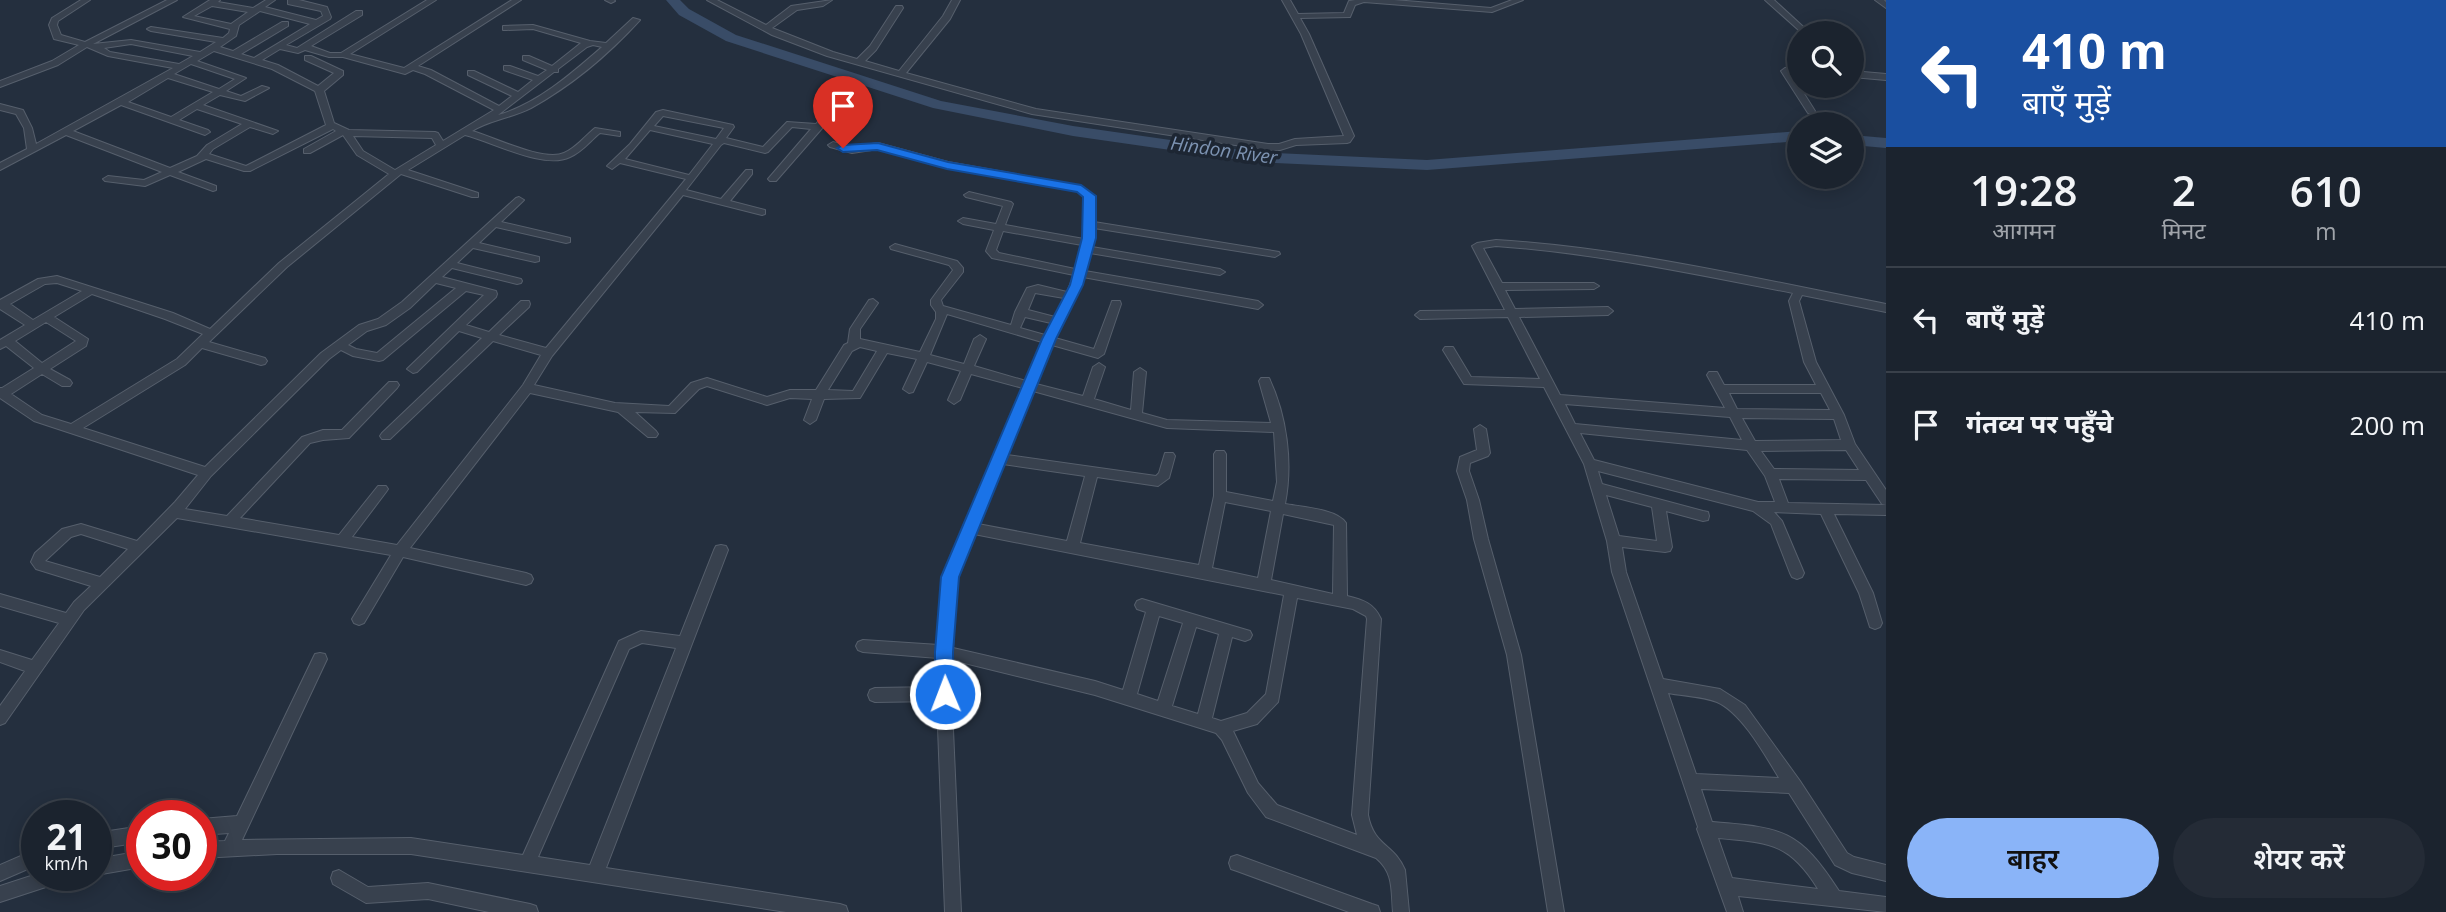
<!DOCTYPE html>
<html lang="hi">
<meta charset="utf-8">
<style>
:root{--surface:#1b232e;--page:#242b36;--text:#f1f3f6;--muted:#a0a4aa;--line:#39404a;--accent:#8ab4f8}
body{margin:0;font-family:"Open Sans","Noto Sans Devanagari",sans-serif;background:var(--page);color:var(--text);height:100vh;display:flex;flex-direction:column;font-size:26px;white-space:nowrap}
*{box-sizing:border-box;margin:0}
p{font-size:23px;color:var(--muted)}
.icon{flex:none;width:38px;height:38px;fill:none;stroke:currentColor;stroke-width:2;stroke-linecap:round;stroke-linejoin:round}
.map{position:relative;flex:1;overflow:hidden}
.sheet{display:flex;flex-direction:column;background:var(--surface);width:560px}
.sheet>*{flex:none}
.banner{background:#1a4fa0;color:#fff;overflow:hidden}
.controls{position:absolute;left:1787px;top:21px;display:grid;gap:14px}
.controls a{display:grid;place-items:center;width:77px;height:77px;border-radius:50%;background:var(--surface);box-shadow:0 4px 18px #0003,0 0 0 2px var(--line);font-size:35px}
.speed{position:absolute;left:21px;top:800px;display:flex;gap:14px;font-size:35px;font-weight:700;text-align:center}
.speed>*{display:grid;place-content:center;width:91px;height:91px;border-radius:50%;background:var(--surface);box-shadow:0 4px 18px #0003,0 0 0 2px var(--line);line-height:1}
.speed small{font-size:18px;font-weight:400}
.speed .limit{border:10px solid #d22;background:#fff;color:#111}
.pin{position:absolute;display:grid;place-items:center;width:60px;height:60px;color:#fff;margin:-72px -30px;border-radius:50% 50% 50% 0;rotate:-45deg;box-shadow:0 0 7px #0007}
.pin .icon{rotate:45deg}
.me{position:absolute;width:77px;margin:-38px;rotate:359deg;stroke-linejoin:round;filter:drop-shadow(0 0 5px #0008)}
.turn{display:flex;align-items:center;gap:24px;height:147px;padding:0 21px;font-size:32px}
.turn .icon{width:91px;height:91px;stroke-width:2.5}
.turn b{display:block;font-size:49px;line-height:60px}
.eta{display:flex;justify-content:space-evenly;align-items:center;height:119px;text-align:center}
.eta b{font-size:42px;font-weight:600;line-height:49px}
.primary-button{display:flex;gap:14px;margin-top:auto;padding:14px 21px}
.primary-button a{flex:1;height:80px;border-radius:42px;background:var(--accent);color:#111;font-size:28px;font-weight:600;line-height:80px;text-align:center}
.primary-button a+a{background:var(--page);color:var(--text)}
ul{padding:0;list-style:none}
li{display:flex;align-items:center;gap:21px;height:105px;padding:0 21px;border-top:2px solid var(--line)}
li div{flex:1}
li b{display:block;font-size:26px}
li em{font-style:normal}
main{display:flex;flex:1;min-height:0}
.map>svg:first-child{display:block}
</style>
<main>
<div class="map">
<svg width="1886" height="912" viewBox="0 0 1886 912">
<rect width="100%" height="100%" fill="#242f3e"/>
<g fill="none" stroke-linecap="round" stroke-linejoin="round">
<!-- river -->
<path fill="#394c67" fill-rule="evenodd" d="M666,0H680L689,9L736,35L941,101L1073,126L1254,152L1427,160L1799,131V141L1427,170L1254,162L1073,136L933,108L726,41L679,15Z
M1852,135L1886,138V148L1852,145Z"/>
<!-- minor casing -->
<g stroke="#565f6c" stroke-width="2">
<path id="minor" d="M81,0H90L58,21L57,25L61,35L85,42L167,0H177L93,44L131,40L200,52L216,42L151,31L147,29L151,27L223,38L229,33L230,29L183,17L210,0H220L218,2L253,8L266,0H275L265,7L316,20L323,16L321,11L288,4V0H299L327,7L331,17L330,19L286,45L297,48L356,11H362V15L311,46L330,53H341L427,0H436L350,54L404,68L512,0H521L418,66L431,70L499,106L512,96L468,75V71H474L518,92L533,80L504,70V66H510L538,76L547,70L523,60V56H529L552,66L581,43L533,29L506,30H503V26L533,25L590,41L606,43L633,18L640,20C610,53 571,86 531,108C511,118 490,120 472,131C494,137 543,162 564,153C576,148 585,136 595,128L620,132V136L600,133C590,141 582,152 570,157C544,170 493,142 465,135L408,170L478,193V197H472L401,174L287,267L209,342L265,358L267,361L265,364L261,365L202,348L185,365L83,428L205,467L321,353L359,325L378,319L402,302L516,198L519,197L524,200L522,202L501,222L570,238V242L566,243L496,227L479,243L539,257V261L535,262L473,248L457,263L521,279L522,281L521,283L517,284L452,268L442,277L496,291L497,294L496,297L466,325L489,332L521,301H529L530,304L529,307L499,335L546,348L686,179L620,163L612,169L607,166L630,144L656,112L663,110L733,125L734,127L726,138L763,147L787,122L816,124L838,100L845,102L776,181H770L768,179L811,129L792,127L768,152L765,153L724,143L721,145L686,190L721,199L746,170H752V174L730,201L765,210V214L762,215L683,195L552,356L534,385L615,403L669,406L691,383L707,378L767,397L790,390H816L844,345L848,343L850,329L869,300L873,299L878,303L860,329V339L920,352L936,319V312L931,305V300L953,270L949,265L891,249L890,247L895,244L957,261L963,268V272L941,300L943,306L1011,325L1015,312L1027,288L1038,285L1067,292L1074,275L992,258L986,251L994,230L963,224L958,221L963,218L996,224L1003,206L966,197L964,195L969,192L1011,202L1013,204L1005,225L1084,239V197L1078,191L947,168L878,149L852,153L830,147L828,145L833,142L852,147L878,143L948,162L1081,186L1094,196V222L1279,252L1280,254L1275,257L1094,228L1092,247L1220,269L1225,272L1220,275L1090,253L1085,271L1258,301L1263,305L1258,309L1083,277L1076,296L1055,338L1094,349L1111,304L1112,301H1120L1121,304L1104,354L1098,358L1052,345L1036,384L1083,396L1093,367L1099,363L1105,367L1094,399L1131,410L1134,372L1140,368L1146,372L1142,413L1167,420L1271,423L1259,381L1261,378H1269C1287,416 1293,463 1285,504C1302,507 1337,509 1346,523L1347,596C1363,600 1374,603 1381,619L1368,815C1374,847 1394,843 1405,870L1409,912H1393C1391,890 1394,873 1376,858L1266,817L1248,793L1222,740L1216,733L1095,695L952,660L951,684L961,912H945L937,701L875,702L870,700L868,695L870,690L875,688L937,687L938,658L863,652L858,650L856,646L858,642L863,640L939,645L943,577L1023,388L971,374L960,400L954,404L948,400L961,371L927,362L913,392L909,393L903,389L917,359L887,353L860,398L824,399L816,420L810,424L804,420L812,399L790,398L767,405L707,386L699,389L675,413L635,412L656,431L658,434L656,437H648L618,412L530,393L410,548L526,573L531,575L533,579L531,583L526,585L403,557L364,623L359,625L354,623L352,619L391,555L177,518L84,610L5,723L0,725V706L25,671L0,662V650L32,660L59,623L0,606V594L66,613L74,602L91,586L36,569L31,562L35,553L62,529L81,524L137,541L175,502L198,475L34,421L0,398V388H2L34,368L6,346L0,349V340L25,325L0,309V300L38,279L57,276L173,313L210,329L279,263L389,174L357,155L343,135L310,153H304V149L336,131L333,129L250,171H244L206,159L178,172L216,186V190L213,191L170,175L145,186L105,181L103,179L108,176L144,180L162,172L66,135L0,170V163L27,149L24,128L16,114L0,110V104L23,110L32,128L36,144L173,68L108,56L87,47L58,65L0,87V81L52,61L79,45L54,39L49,25L52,18ZM212,6L248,12L231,24L194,16ZM260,11L310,24L254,58L241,54L288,26V22H282L233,51L220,47L236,36L239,25ZM131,44L193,56L179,64L110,52L104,48ZM593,45L602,47C571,74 537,104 498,115L554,72H558V69L587,47ZM280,49L298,53L305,50L329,57H343L405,74L413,70L425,74L494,110L443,141L438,133L435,132L349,130L334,123L324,91L343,75V71L311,56H305V60L334,73L318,86L278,65L262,60ZM214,51L272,69L315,91L326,125L246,166L209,154L213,149L250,127L273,134L278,131L203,105L220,95L245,101L269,88L262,86L241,96L226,91L246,78L197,61ZM191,64L235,79L219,89L174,74ZM168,78L213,92L171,117L128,102ZM121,105L205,135L210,132L208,130L179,120L197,109L242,124L207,145L197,156L170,168L73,131ZM663,116L724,128L716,139L654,126ZM650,130L713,144L689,175L625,159ZM353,136L432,138L436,145L395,170L363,151ZM1003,231L1082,245L1075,269L999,253L996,250ZM57,283L82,291L33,320L10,304L45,284ZM436,283L456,288L377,353L356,349L348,345L367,331L386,325L410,308ZM466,291L484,295L407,369L413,373L417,372L459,331L482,338L382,433L380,436L382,439H390L493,341L541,355L523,385L397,545L352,537L386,492L388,489L386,486H378L339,535L240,518L310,443L323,440L349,438L397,388L399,385L397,382H389L342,430H323L302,437L227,516L185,509L211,476L329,359L341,350L353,356L379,361L383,360ZM1035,293L1064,298L1055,317L1028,310ZM92,294L165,319L203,334L177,359L71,424L42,415L11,394L42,374L62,386H70L72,383L70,380L50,369L86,346L88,339L54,317ZM947,314L1042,342L1026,381L974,366L986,339L980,335L974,339L964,364L930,355ZM1025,317L1051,323L1045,335L1020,328ZM46,322L76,341L42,363L15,341ZM860,347L877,351L853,391L828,390L852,351ZM1033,391L1167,428L1274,432L1277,482L1273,501L1226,492V454L1224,451H1216L1214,454V496L1199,565L1080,543L1097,477L1158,486L1169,478L1175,456L1173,453H1165L1159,473L1156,476L1007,455ZM1003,464L1085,476L1067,541L978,524ZM1225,502L1271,511L1258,578L1212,568ZM1283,514L1334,525L1333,594L1271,580ZM81,534L128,549L100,577L45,561L71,537ZM974,534L1284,595L1266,694L1247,713L1221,721L1212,718L1232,637L1245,641L1250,639L1252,635L1250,631L1142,599L1137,601L1135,605L1137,609L1146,612L1123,690L1095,681L953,648L957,577ZM1297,598L1353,609L1366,616L1367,619L1352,815L1357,835L1277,805L1258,783L1233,731L1257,724L1278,702ZM1159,616L1183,623L1158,701L1137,694ZM1196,627L1219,634L1198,714L1172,706Z
M605,0H614L615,1L611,3Z
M707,0H717L766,25L791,6L832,0L823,6L797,10L772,28L833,52L857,59L870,46L896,6H902L903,8L876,50L865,61L899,71L943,16L952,0H960L950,19L906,73L1036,109L1268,144H1279L1295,139L1344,136L1301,34L1282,0H1290L1298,14L1344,13L1349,1L1355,0H1394L1491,8L1512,0H1523L1492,12L1364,2L1355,5L1350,17L1300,18L1309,34L1354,136L1350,142L1347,143L1296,145L1280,150H1268L1032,114L827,56L772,35Z
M1765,0H1774L1810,33H1802Z
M1875,0H1884L1886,2V8Z
M1799,67V73H1791L1815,111L1814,113H1808L1781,71L1785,68Z
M1852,71L1886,74V80L1852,77Z
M1496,240C1628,248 1757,279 1886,304V312L1802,295L1799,301L1816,362L1844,415L1855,444L1886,490V515L1834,514L1873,593L1882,623L1880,627L1875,629L1870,627L1859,593L1821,514L1774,512L1782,521L1804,573L1802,577L1797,579L1792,577L1790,573L1771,524L1753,511L1598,471L1602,484L1703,511L1708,512L1709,516L1708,520L1703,521L1666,511L1672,547L1670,551L1665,552L1622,547L1626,572L1663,679L1720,689L1745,705L1800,781L1847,853L1854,857L1886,865V881L1852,873L1835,865L1789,793L1701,789L1712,822C1783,828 1799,829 1839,891L1886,897V912L1738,896L1743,912H1727L1697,829L1698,827L1612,572L1607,541L1584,464L1544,387L1464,384L1443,350L1445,347H1453L1471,377L1540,379L1508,317L1420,319L1415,315L1420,311L1505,310L1472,246L1477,243ZM1496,246C1596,253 1695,274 1793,293L1789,301L1804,362L1816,385H1724L1717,372H1709L1707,375L1725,408L1560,395L1519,317L1608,315L1613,311L1608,307L1515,309L1505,290L1594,289L1599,286L1594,283H1502L1483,248ZM1729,393H1821L1830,410L1737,409ZM1565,404L1730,417L1742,440L1575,424ZM1742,418L1834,419L1841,440L1755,441ZM1580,433L1747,450L1765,476L1775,502H1758L1594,460ZM1846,450L1859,470L1774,469L1761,451ZM1779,479L1866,480L1882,504L1886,505L1788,503ZM1606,495L1652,507L1657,541L1619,536ZM1668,693C1683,696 1702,696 1717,702C1742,713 1765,755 1779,778L1696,774ZM1718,838C1769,843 1789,842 1818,889L1732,878Z
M1480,425L1486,429L1490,453L1488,456L1470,463L1469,471L1479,500L1488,539L1521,655L1564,912H1548L1507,655L1474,539L1467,500L1457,471L1460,457L1477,450L1474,429Z
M721,545L726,546L728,550L606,868L840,904L846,906L848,912H786L411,854H277L201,858V842L225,841L229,833L201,835V819L237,816L315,654L320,653L325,654L327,659L242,840L411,838L523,855L619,641L641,631L680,636L714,550L716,546ZM642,643L676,648L590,865L538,857L629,649Z
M142,826V842L96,849V833Z
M37,849V865L0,881V865Z
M142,851V867L96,875V859Z
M1237,855L1372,904L1378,906L1380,912H1349L1237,871L1231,869L1229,863L1231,857Z
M339,870L368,887L428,883L530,904L536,906L538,912H489L428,899L366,903L333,884L331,878L333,872Z
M37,874L66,875L64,881L58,883L0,902V886Z"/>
</g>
<!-- minor -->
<use href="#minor" fill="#38414e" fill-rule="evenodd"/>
</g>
<!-- route -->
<path fill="#1a73e8" stroke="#114b97" stroke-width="2" d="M878,143L948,162L1081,185L1096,196V238L1083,285L1056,339L959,577L953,652L954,694L952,700L945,703L938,700L935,694V652L941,577L1042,339L1070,285L1082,238L1083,197L1077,192L947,169L877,150L843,152L837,148L843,145Z"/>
<g text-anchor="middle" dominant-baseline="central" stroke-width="7" stroke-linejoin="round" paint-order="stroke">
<!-- far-water labels -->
<g font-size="19" font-style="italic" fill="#7c92b1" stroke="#1d2633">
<text transform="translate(1224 150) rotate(8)">Hindon River</text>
</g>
</g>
</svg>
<div class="controls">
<a><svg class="icon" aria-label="search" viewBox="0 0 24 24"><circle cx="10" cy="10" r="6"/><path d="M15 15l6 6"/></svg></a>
<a><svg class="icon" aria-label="layers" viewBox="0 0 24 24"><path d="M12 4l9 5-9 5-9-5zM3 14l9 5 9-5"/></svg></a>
</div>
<div class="speed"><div>21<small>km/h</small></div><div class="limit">30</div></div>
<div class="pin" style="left:843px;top:148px;background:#d93025"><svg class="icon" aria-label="arrive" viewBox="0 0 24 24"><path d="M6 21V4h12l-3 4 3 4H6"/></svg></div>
<svg class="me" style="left:945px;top:694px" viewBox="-20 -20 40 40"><circle r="17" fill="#1a73e8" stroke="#fff" stroke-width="3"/><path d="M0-11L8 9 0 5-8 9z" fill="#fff"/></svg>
</div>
<section class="sheet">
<div class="banner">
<div class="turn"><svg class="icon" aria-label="left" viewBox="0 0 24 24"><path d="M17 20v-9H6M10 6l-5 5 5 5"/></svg><div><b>410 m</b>बाएँ मुड़ें</div></div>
</div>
<div class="eta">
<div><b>19:28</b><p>आगमन</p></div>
<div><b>2</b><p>मिनट</p></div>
<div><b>610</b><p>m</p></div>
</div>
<ul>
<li><svg class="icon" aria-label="left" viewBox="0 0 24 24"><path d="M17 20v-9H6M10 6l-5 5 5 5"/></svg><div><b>बाएँ मुड़ें</b></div><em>410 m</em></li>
<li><svg class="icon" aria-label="arrive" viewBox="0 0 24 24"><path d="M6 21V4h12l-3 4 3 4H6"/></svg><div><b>गंतव्य पर पहुँचे</b></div><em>200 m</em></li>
</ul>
<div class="primary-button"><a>बाहर</a><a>शेयर करें</a></div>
</section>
</main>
